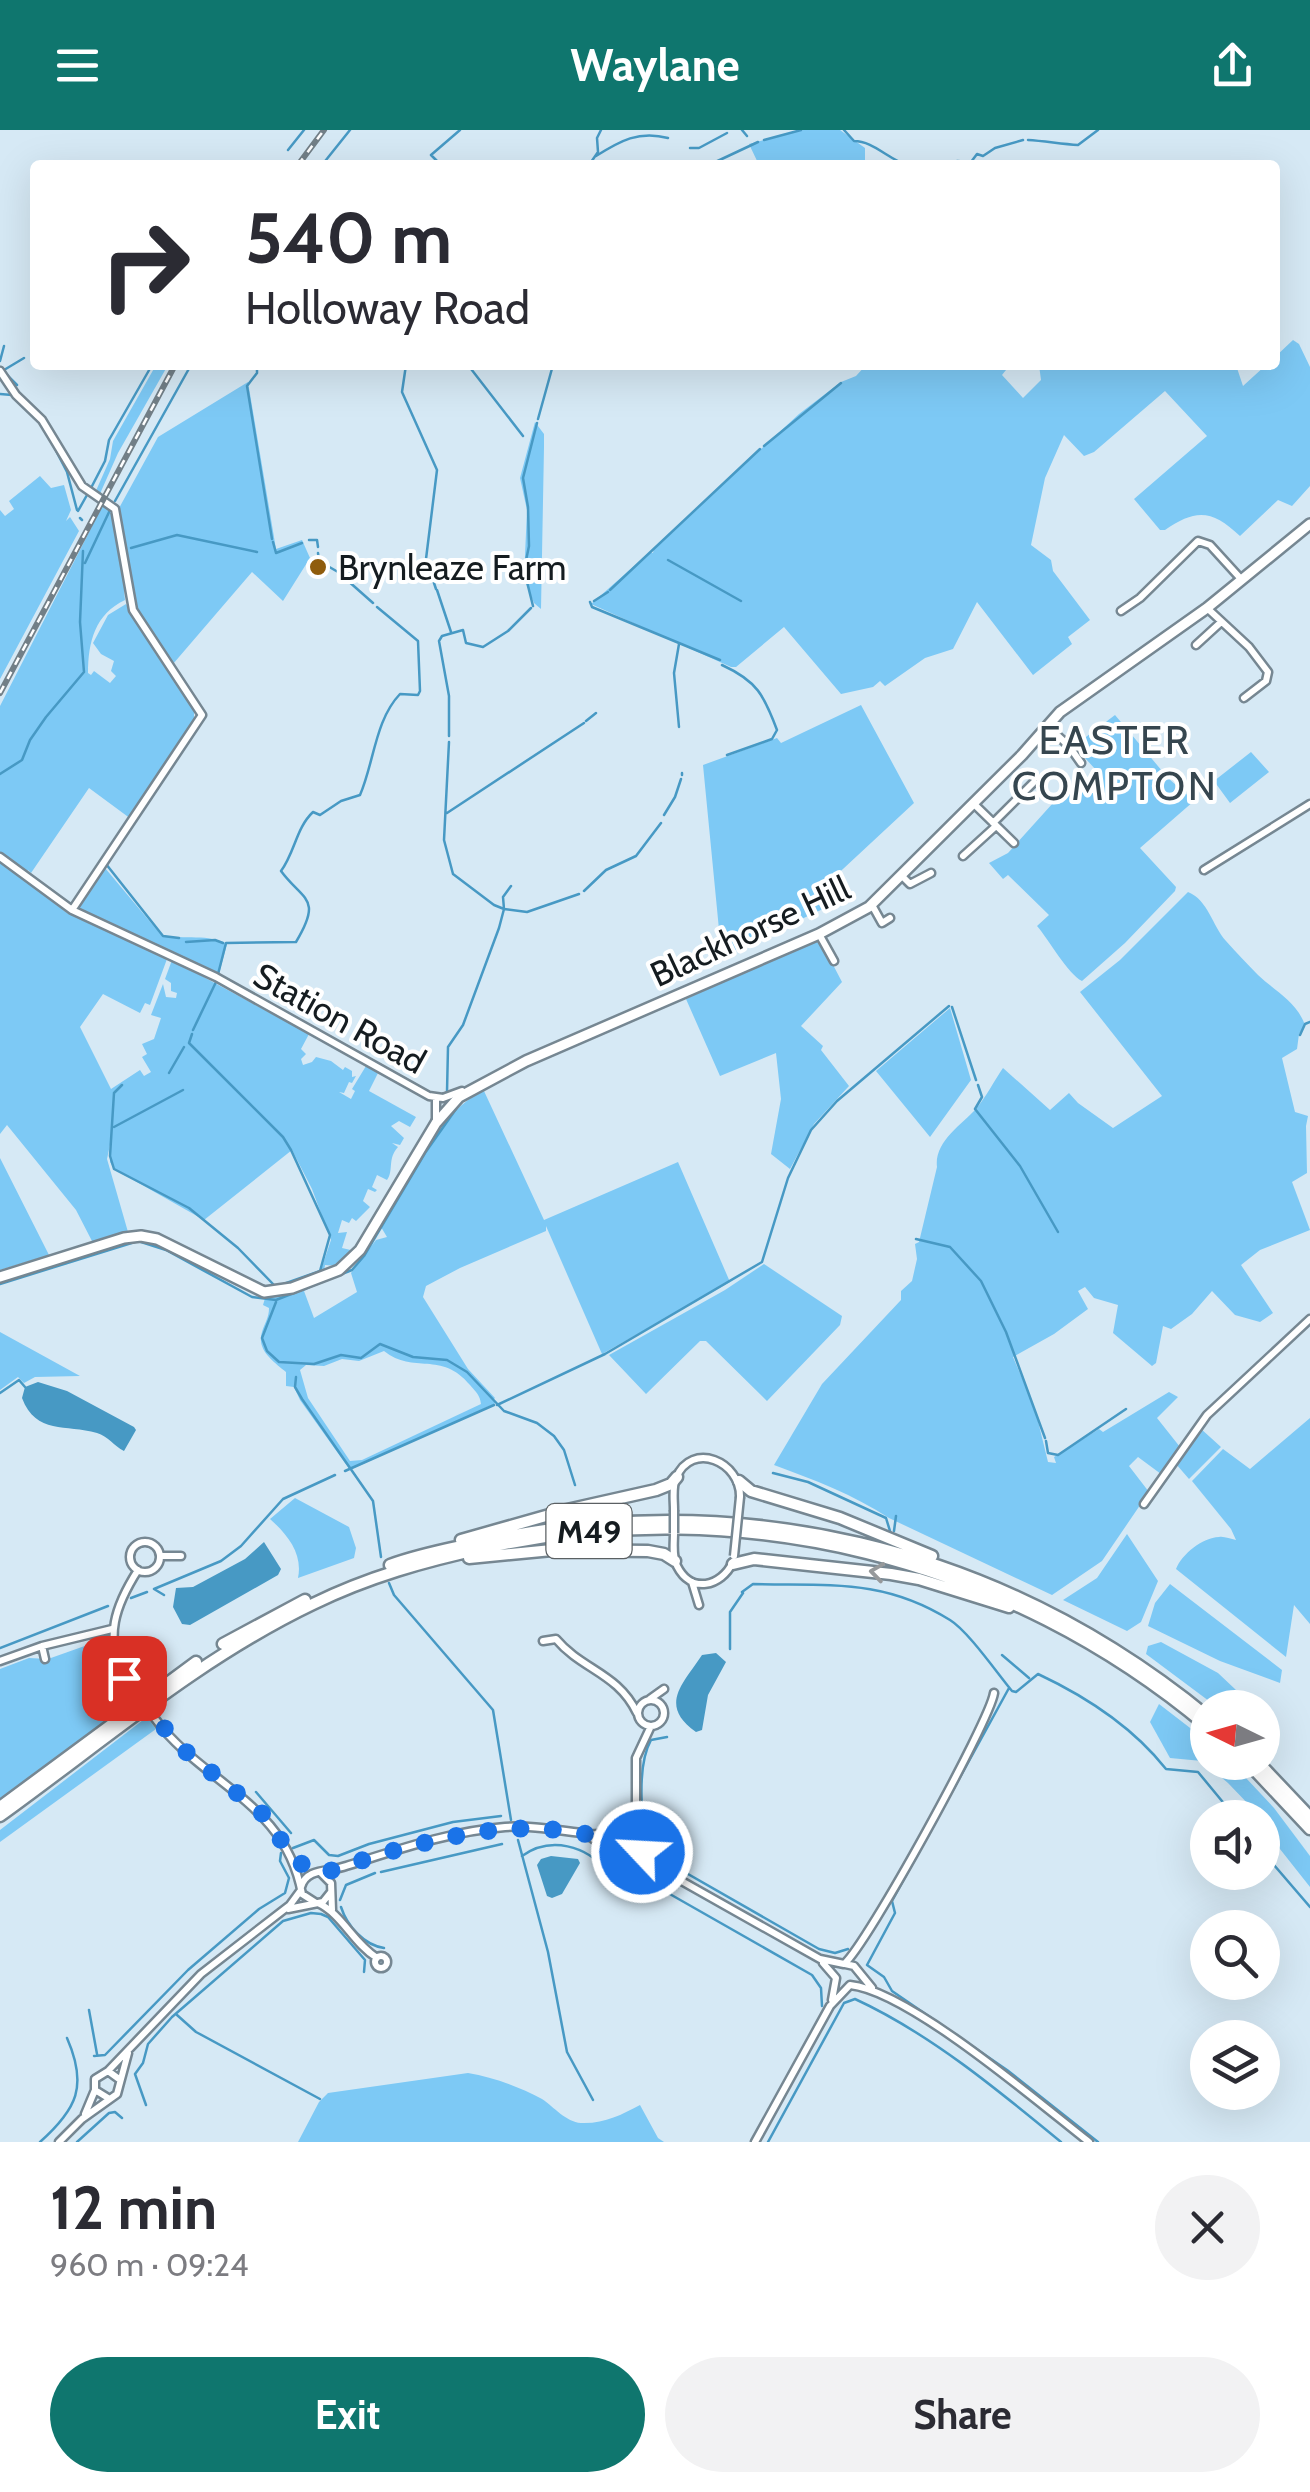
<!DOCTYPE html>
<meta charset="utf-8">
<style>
:root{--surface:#fff;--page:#f2f2f3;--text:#2b2b33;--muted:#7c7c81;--accent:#0f766e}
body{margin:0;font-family:Cabin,sans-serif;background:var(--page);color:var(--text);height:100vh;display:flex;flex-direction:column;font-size:38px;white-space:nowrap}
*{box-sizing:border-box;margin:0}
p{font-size:32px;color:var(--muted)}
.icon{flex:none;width:55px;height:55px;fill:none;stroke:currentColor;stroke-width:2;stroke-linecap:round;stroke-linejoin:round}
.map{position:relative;height:2012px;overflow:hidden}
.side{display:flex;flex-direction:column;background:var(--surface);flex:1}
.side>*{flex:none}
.top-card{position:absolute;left:30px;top:30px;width:1250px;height:210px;border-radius:10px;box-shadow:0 10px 40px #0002;background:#fff;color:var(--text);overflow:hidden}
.needle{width:65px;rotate:275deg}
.fabs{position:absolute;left:1190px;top:1560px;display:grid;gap:20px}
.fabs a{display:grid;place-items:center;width:90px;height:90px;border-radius:50%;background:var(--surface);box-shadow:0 10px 40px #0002;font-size:50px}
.pin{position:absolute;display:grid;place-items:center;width:85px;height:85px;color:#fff;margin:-42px;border-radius:20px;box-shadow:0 5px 15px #0006}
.me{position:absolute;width:110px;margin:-55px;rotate:295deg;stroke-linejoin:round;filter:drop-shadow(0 0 8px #0008)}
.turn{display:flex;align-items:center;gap:35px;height:210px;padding:0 50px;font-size:45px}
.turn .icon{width:130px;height:130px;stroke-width:2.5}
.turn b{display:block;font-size:70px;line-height:85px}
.round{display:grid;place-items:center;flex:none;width:105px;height:105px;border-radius:52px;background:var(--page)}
.head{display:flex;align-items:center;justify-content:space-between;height:170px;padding:0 50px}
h1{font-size:60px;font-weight:700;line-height:75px}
.cta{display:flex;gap:20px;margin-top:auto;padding:20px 50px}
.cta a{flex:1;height:115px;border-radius:60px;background:var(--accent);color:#fff;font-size:40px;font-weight:700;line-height:115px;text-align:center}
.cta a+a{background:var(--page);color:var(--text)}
header{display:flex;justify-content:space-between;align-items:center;height:130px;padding:0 50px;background:var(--accent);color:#fff;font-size:45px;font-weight:700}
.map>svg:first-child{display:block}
</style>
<header><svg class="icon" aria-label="menu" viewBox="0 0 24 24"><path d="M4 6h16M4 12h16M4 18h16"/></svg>Waylane<svg class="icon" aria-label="share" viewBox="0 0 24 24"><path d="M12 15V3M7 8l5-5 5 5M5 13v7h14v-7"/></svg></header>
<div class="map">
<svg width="1310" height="2012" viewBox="0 0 1310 2012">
<rect width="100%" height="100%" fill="#d6e9f5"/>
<!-- green -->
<path fill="#7dc9f5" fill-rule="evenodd" d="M803,0H840L865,18V35H759L749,14Z
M1293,210L1299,214L1310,237V356L1292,376L1278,370L1240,406C1213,380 1196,378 1165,400H1160L1134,369L1207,306L1165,261L1094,322L1084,326L1064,305L1045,348L1031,415L1051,430L1053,441L1090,490L1068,507L1072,514L1033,545L977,472L953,519L925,528L885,556L880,551L873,557L841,564L784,497L736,537H731L591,474L650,422L653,423L654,418L799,284L841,252L856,246L866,235H1010L1002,245L1023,268L1041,250L1039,235H1236L1243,256L1266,235H1275V227Z
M156,235H168L118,323L99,366L95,363L110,329L113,311Z
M248,252L276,419L302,410L310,428L283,471L252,442L173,534L133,473L118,380L158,307Z
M535,292L544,304V317L541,479L534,473L524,448L527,380L520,348Z
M40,346L51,358L64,355L71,380L66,391L70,387L79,401L0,549V380L5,386L14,379L9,371Z
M104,373C126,394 122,441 125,470C95,484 88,512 88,543L91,545L94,541L110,553L116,546L111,541L114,531L101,524L93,513L108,485L126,474L194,581V591L131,689L89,658L31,743L28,740L26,743L0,724V576Z
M861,575L914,673L829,752L830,762L838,772L727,824L721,820L703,635L777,608L781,613Z
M1115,585L1168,648L1194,671L1140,718L1176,757L1175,761L1125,813L1082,851C1068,844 1049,810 1037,796L1049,785L1008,745L1003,749L989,733L1008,723L1053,673L1059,674L1096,640L1074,616Z
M1251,622L1269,642L1230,673L1214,651Z
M0,732L67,783L167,829L150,875L145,873L140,883L103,864L80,897L111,959L140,940L144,946L151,942L142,927L147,924L142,914L154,909L161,888L151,885L163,854L166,867L176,868L177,863L171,861V853L165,849L172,830L309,904L301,919L306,924L301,929L303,935L312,932L316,927L331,931L343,940L345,937L352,941V947L356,946L352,953L349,952L344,963L339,962L351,969L355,961L352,959L366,936L378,943L369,961L416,987L410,997L399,991L391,996L404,1008L400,1015L392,1013L398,1017C387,1029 394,1040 387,1050L377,1045L372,1057L377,1060L375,1062L368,1059L363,1071L370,1077L356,1091L352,1088L349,1093L342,1090L338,1103L347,1102L342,1118L355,1121L337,1136L325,1135L324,1142L320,1143L331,1110L312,1059L292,1020L204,1090L114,1039L110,1032L111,1010L107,1029L128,1102L93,1113L76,1080L7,995L0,1004Z
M105,738L162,806C183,809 210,804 227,814L219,844L79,780L77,777Z
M1188,762C1208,770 1212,795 1226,811C1236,822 1247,834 1258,845C1276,862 1296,871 1305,895L1299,904L1297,919L1282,928L1295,982L1308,986L1306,996L1307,1043L1292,1052L1310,1100L1260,1120L1241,1135L1273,1183L1260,1192L1235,1185L1212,1161L1192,1184L1171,1199L1163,1196L1156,1233L1152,1236L1113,1203L1118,1175L1094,1168L1085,1157L1078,1161L1088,1179L1054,1204L1013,1227L1035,1279L1048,1332L1056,1333L1054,1327L1099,1299L1103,1302L1169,1262L1178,1267L1157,1288L1180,1317L1161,1344L1138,1327L1129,1336L1149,1362L1102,1431L1052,1465L889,1388C854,1365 815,1350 774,1335L822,1254L901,1170V1161L912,1151L917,1129L915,1114L919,1112L937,1037C934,1012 961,995 976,979C986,967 994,951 1003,938L1050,980L1069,963L1078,973L1113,998L1162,966L1080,862L1120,830Z
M819,808L842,852L801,896L823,916L821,920L849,956L814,994L790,1039L771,1024L781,969L776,923L720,946L686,869Z
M950,878L971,950L930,1007L876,941Z
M484,961L544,1090L678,1032L730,1152L602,1224L546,1096V1101L460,1138L426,1156L423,1167L468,1239L495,1268L493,1270L496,1273L350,1340L300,1270L294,1257L286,1256V1242C274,1232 256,1220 262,1202C265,1192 269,1188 269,1178L263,1175L266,1165L309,1154L310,1158L304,1161L314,1188L357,1162L351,1143L376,1110L387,1107L381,1097C406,1056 439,979 484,961ZM384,1221C414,1245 441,1220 470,1255C476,1262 480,1265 481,1274L362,1330L350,1331L308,1268L300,1240L306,1235L324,1236L342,1229L359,1231Z
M0,1028L49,1125L0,1140Z
M764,1134L842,1186L840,1195L767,1271L706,1211H700L646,1264L609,1225L725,1160Z
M0,1202L80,1246L35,1247L24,1253L18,1247L0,1260Z
M1310,1288V1494L1294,1475L1286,1527L1176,1439C1182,1424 1202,1408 1219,1407C1224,1406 1230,1409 1236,1410L1231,1399L1192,1351L1223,1319L1250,1339Z
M1200,1298L1221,1317L1189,1349L1176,1334Z
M295,1368L349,1397L356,1418L354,1428L298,1448C303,1424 288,1405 270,1389Z
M1127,1404L1158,1451L1141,1492L1127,1501L1063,1470L1097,1448Z
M1170,1454L1282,1540L1280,1553L1220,1531L1148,1496L1155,1473Z
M96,1512C102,1534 105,1556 125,1569L122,1579L0,1670V1539L29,1528L48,1529Z
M1161,1512L1218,1543L1254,1577H1217L1146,1524L1148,1516Z
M1159,1574L1207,1611L1208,1632L1232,1633L1274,1678L1310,1726V1757L1276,1714L1275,1702L1228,1653L1202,1631L1170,1628L1150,1592Z
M147,1587L156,1599L0,1712V1700Z
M468,1943C493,1947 519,1957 542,1969C554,1977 566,1992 581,1993C604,1994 621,1985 640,1975L658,2008L664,2012H298L319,1972L328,1963Z"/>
<!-- water -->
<path fill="#4799c4" d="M38,1252L67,1261L134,1297L136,1300L124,1321C114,1316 108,1306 97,1303C66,1294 36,1305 22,1268L25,1257Z
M264,1412L281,1439L278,1445L190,1495L182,1494L173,1477L176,1458L193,1457L245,1429Z
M716,1523L726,1532L708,1565L702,1600L696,1602C658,1575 683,1554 702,1525Z
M551,1726L578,1729L580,1733L562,1764L552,1768L547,1766L537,1735L541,1729Z"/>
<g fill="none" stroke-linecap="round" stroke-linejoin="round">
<!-- stream -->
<path stroke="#4799c4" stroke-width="2.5" d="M742,0L747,6
M844,0L854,11C873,11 888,29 907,35
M764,10L801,0
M1028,10C1045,11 1061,14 1078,15L1098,0
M690,18H699L727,3
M288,20L304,0
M596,26C620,11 639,0 668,8
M333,34L334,35
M322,35L350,0
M441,35L431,25L460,0
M589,35L598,22L597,8L601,0
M709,35L758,12
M952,35L957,31L971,32L977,24L983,26L995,18L1023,10
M0,231L4,216
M257,235V243L247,256L272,409
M406,235L402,262L437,340L426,429L436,459
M468,235L523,306
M4,240L24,228
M7,245L17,255
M0,264L12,265
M538,289L553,235
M50,309L67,342L77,380
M764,316L841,253
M91,358L105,331L109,310L152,235
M115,371L191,235
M78,381L87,365
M80,388L82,390
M121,394L124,410
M309,410H317L318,417
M273,412L276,423L302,413
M131,418L177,405L257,422
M318,423L319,431L338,442L373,473
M668,430L741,471
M85,433L110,380
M437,460L451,502
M610,460L760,319
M594,471L608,462
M590,472L592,477L720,530
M533,476L524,440L529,416L528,377L523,348L537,293
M722,535C757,551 764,565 777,600L772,609L727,625
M586,591L596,583
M679,597L674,543L679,514
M449,606V566L439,511L442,506L463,500L466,513L483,517L508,501L531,478
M449,612L444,710L453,744L494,775L504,779L527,782L579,764
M0,644L22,630L30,610L46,587L84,542L80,492L83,421
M682,645V643
M161,653L106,734L163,806L179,808
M447,683L584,593
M664,685L675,667L681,649
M584,761L606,740L636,726L661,693
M186,812L215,810L223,813
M952,877L976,950
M193,900L216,852L226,813L296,812C323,767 303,771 281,741C295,722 296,698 313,682L320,685L341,671L360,665C374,633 375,590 400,564L418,565L420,561L418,511L377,477
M1300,905L1305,894L1310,892
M169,943L184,917
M122,955L114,963L110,1026L114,1039L189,1078L238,1118L274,1155L278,1156L320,1141L330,1105L291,1020L283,1007L189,913L192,904
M978,955L982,967L975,979L1020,1036L1058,1102
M447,962L448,917L463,895L499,798L504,779L503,767L511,756
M114,997L183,960
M916,1109L950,1117L981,1151L1006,1202L1045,1308
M0,1154L138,1111L166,1120L252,1167L276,1170L352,1140L364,1126L425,1023L456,979
M276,1172L262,1208L267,1221L279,1232L314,1234L341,1225L361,1228L380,1214L413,1227L447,1230L467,1242L504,1281L537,1293L554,1306L564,1320L575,1355
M296,1247L295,1257L302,1269L373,1371L381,1427
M0,1263L19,1250L25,1257
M497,1275L605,1224L762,1132L788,1048L811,1000L837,971L949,876
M1046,1311L1048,1323L1058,1325L1126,1279
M345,1341L494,1275
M773,1343L808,1352L886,1388L890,1401
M894,1401L896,1386
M389,1453L394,1465L493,1580L511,1690
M154,1459L221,1431L241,1416L283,1369L335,1345
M154,1459L164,1465
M742,1462L753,1454C828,1456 883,1448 950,1490C968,1501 997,1543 1012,1561L1016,1562L1038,1544C1087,1567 1132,1596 1166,1639L1198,1642L1236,1688
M131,1468L147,1462
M0,1518L108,1476
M730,1519V1482L743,1463
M1002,1525L1029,1548
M1009,1558L892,1771L895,1783L867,1835L884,1847L892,1861L1007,1940L1098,2012
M667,1607L651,1610C637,1635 639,1699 653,1724L819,1819L835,1823L848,1819
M256,1662L291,1703
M518,1710L548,1822L567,1922L593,1970
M293,1718L314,1710L329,1725L338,1726L369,1714L453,1692L501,1686
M1262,1721L1310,1777
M522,1726C550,1706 587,1715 607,1742
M381,1742L502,1714
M619,1747L637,1748L668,1763L812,1845L821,1858L822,1876
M340,1770L346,1755L375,1743
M341,1777C347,1796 364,1815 384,1818
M89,1880L97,1924
M177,1885L196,1902L320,1969
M94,1926L105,1925L188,1840L259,1779L285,1763L289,1748L280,1731L281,1723
M146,1975L135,1944L143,1933L148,1914L172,1887L283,1791L311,1783L321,1784L328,1787L365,1830L364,1842
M40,2012C77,1979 88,1956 67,1908
M77,2012L109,1983L115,1982L122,1988
M768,2012L844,1873L855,1869C929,1903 998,1960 1061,2012"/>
<!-- minor casing -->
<g stroke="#768792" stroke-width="11">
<path id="minor" d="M0,241L16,265L42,290L82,356L115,379L133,480L202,585L72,780
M1207,478L1249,517L1268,542L1266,551L1244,568
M1121,481L1140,468L1198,411L1210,415L1241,449
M1196,515L1220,493
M1047,596L1069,616L1081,633
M974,674L1014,713
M993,693L1034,652
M963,726L996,696
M0,727L72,780L216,847L429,966L443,968L462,961
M1204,740L1310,674
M902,746L910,754L931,743
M872,775L882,793L890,788
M819,804L834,831
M436,969V992
M1144,1374L1207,1285L1310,1189
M674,1380C674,1369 672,1358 676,1348C692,1310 741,1332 740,1367
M674,1403C674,1414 672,1426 677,1436C691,1464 721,1457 733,1432
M130 1427a15 15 0 1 1 30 0a15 15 0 1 1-30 0Z
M160,1426H181
M692,1452L699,1475
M543,1511L556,1509C582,1540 618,1543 637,1583
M42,1516L45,1529
M0,1531L42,1516L112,1499
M124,1548C104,1507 115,1476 138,1440
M650,1569L664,1559
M638 1583a13 13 0 1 1 26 0a13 13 0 1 1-26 0Z
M163,1599C214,1658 286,1677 302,1764L316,1773
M586,1704L602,1715L614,1731L655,1736L820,1829L844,1834C867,1815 990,1591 994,1563
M636,1705V1628L651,1596
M321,1743L331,1753L332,1780
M301,1757C306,1738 329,1742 346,1736C397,1720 451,1701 505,1697C534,1695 561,1701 590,1704C604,1706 615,1699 628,1701L636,1706L651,1731
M318,1773C342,1784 353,1813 377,1828
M288,1779L323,1772L331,1762
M375 1832a6 6 0 1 1 12 0a6 6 0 1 1-12 0Z
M823,1833L836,1848L832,1870
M845,1834L854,1836L872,1858
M108,1941L201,1844L290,1775L301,1760
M108,1968L95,1960V1949L108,1941L119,1949
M85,1984L95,1960
M59,2012L82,1989L117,1964L128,1923
M755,2012L830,1876L850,1855C909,1861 1039,1973 1089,2012"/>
</g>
<!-- major casing -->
<g stroke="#768792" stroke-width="14">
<path id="major" d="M0,1147L124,1108L141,1106L157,1109L264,1162L292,1158L339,1140L360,1120L436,993L459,967L526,931L819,804L869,777L1022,625L1060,582L1207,478L1310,394"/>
</g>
<!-- highway casing -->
<g stroke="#768792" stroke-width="15">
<path id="highway" d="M739,1351L751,1361L840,1388L932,1426
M461,1410L567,1380L656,1360L671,1354L677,1347
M469,1428L552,1420L648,1421L664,1424L675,1431
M733,1434L754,1429L891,1444L919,1449L1009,1477
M390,1435C417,1425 443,1420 471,1414C734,1353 998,1415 1208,1587
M223,1514L305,1470
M1247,1632L1310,1699
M1258,1632L1310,1687
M0,1677L196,1532
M0,1686C103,1612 198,1529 313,1474C368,1447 425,1431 485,1418C741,1362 1007,1428 1208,1597"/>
</g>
<!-- minor -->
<use href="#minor" stroke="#fff" stroke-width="6"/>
<!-- major -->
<use href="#major" stroke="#fff" stroke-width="9"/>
<!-- highway -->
<use href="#highway" stroke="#fff" stroke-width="10"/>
<!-- rail casing -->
<g stroke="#727f87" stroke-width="6">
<path id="rail" d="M298,35L324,0
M0,563L175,235"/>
</g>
<!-- rail -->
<use href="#rail" stroke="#fff" stroke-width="2.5" stroke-dasharray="8" stroke-linecap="butt"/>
<!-- minor-bridge casing -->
<g stroke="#768792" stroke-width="11" stroke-linecap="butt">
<path id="minor-bridge" d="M674,1403V1380
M734,1426L740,1367
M124,1548L163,1599"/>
</g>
<!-- minor-bridge -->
<use href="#minor-bridge" stroke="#fff" stroke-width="6"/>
</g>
<!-- one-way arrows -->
<defs><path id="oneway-chevron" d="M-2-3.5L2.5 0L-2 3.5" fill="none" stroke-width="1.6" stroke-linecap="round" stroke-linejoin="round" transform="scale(2.5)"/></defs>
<use stroke="#96999b" href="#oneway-chevron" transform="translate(877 1442) rotate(-172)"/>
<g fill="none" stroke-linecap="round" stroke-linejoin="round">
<!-- route -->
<path stroke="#1a73e8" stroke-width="18" stroke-dasharray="0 32.4" d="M124,1548L179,1616L264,1685L293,1728L314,1742C337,1743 359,1730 381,1724C453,1705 511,1690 586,1704C616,1709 625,1685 642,1722"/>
</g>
<!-- markers -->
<circle fill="#8f5c0d" stroke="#fff" stroke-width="4" cx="318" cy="437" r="10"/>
<g text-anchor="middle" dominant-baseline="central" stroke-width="8" stroke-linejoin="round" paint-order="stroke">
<!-- shield labels -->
<rect fill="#fff" stroke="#5b6063" stroke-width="2.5" x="546.5" y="1374" width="85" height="54" rx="8"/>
<g font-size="32" font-weight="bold" fill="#151c20">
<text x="589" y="1401">M49</text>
</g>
<!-- poi labels -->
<g font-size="35" fill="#151c20" stroke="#fff" text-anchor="start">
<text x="338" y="437">Brynleaze Farm</text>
</g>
<!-- street labels -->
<g font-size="35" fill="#151c20" stroke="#fff">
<text transform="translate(750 801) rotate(-25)">Blackhorse Hill</text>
<text transform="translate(340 888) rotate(29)">Station Road</text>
</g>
<!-- quarter labels -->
<g font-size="40" letter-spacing="2.5" fill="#36464f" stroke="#fff">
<text x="1115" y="609">EASTER<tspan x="1115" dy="46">COMPTON</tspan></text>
</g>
</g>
</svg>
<div class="fabs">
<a><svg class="needle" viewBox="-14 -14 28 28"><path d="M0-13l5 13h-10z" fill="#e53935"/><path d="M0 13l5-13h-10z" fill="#7c7c81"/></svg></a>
<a><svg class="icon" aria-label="sound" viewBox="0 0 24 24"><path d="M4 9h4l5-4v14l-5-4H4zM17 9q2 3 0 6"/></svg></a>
<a><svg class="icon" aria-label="search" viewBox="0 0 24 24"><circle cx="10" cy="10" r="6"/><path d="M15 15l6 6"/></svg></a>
<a><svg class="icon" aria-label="layers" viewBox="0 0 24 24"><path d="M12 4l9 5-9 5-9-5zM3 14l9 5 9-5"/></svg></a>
</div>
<div class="pin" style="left:124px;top:1548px;background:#d93025"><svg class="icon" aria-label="arrive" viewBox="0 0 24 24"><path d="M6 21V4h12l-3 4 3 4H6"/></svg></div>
<svg class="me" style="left:642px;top:1722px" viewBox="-20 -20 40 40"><circle r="17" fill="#1a73e8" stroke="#fff" stroke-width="3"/><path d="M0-11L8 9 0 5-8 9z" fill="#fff"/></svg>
<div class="top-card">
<div class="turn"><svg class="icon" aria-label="right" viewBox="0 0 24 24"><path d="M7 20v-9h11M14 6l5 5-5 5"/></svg><div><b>540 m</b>Holloway Road</div></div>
</div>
</div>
<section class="side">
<div class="head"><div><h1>12 min</h1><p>960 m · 09:24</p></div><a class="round"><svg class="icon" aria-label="close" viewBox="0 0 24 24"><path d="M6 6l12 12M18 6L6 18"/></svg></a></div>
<div class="cta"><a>Exit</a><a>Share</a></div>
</section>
